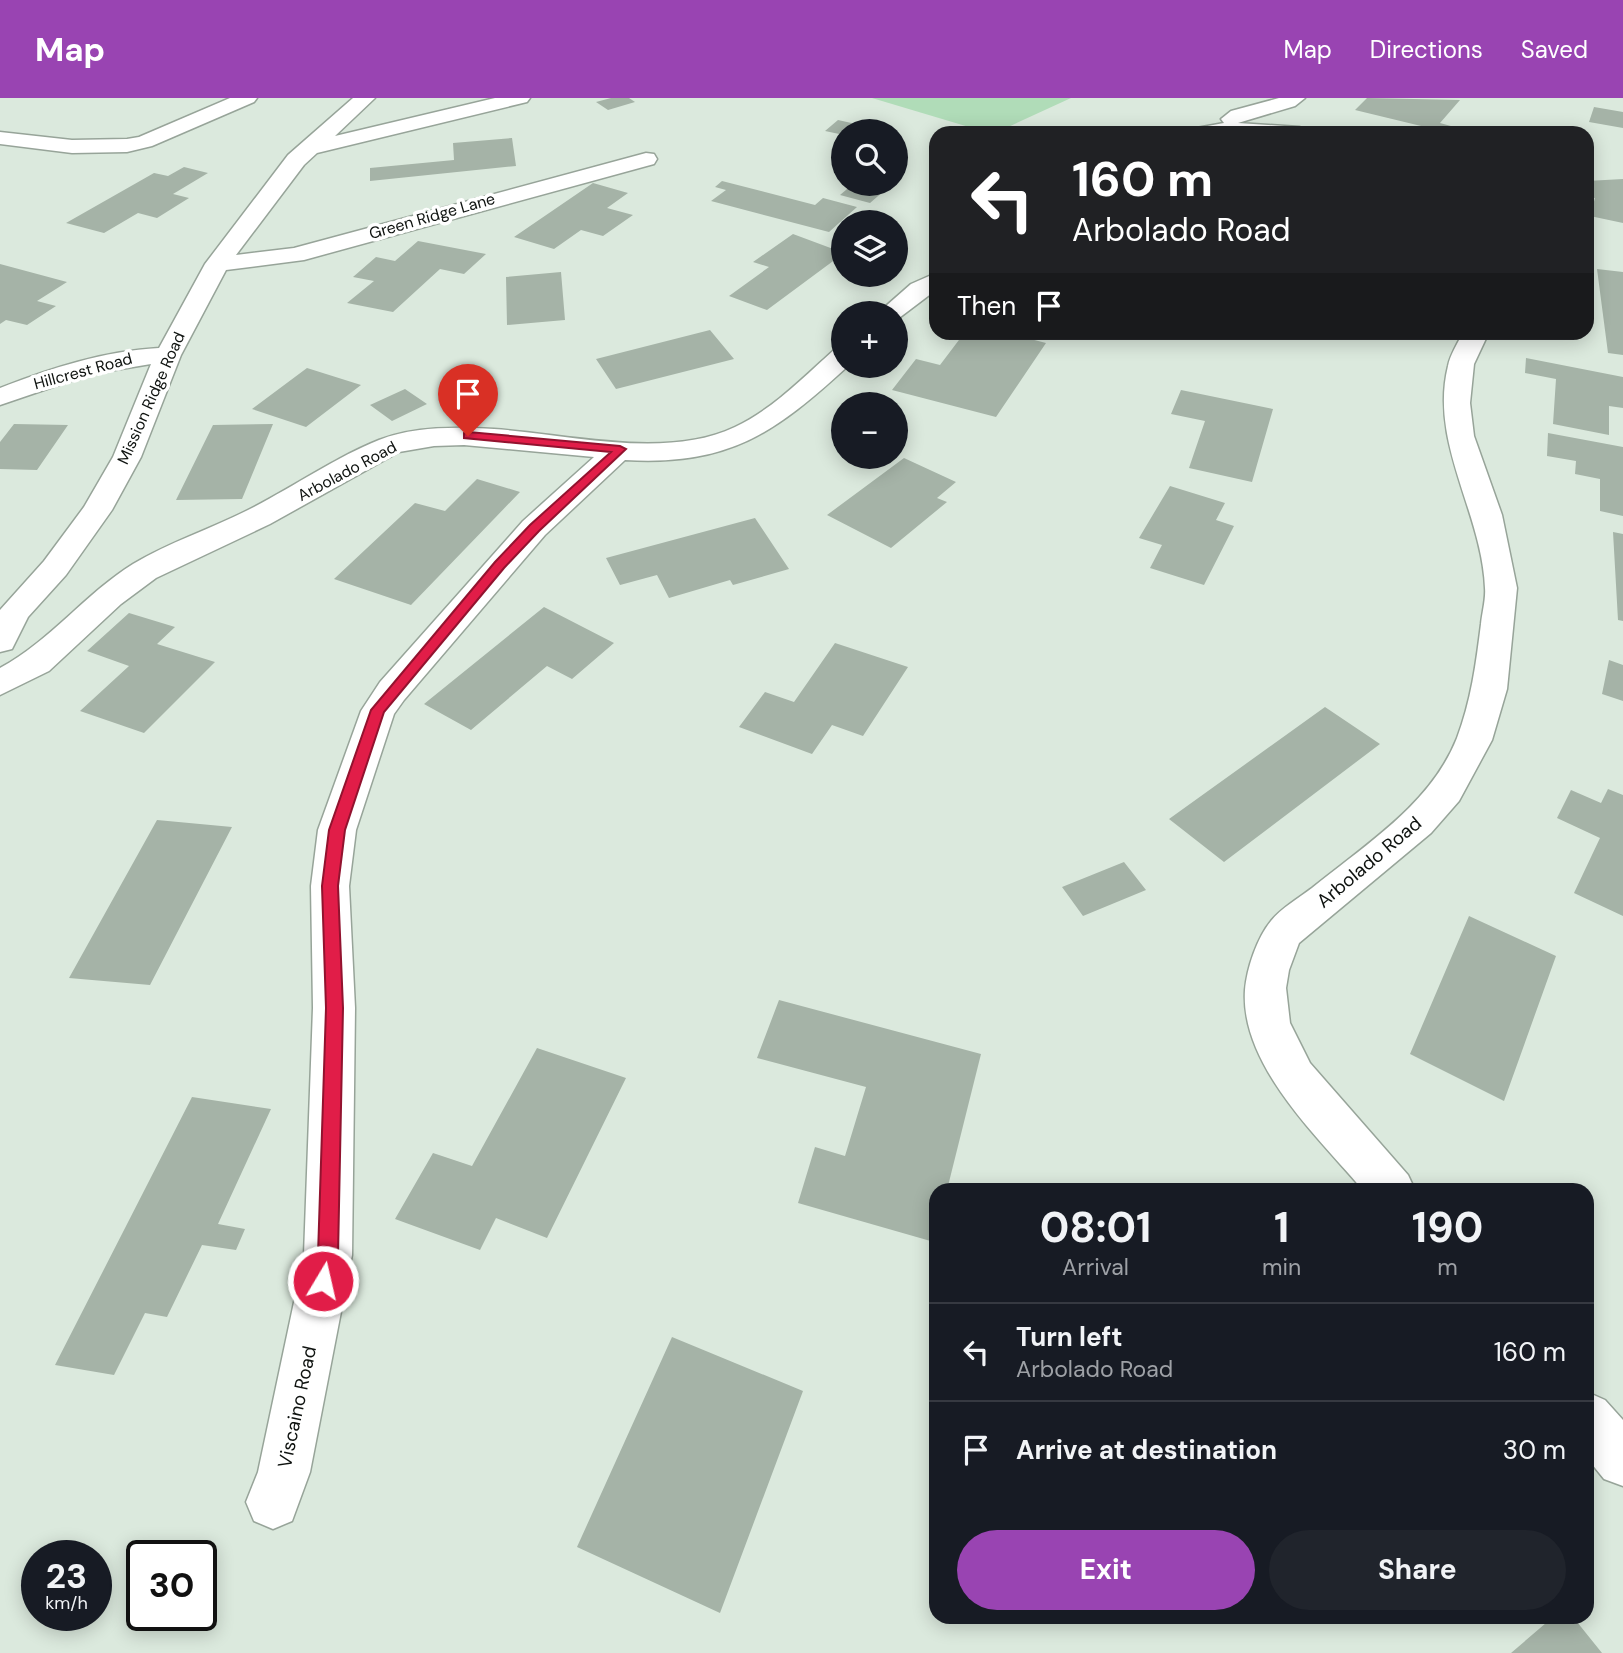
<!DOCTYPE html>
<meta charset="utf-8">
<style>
:root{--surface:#171b24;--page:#20242c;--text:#f1f3f6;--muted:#9ea1a6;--line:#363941;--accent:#9944b2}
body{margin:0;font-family:"DM Sans",sans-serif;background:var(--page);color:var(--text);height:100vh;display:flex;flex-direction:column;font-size:26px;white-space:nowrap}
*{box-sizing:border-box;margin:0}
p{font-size:23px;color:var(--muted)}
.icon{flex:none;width:38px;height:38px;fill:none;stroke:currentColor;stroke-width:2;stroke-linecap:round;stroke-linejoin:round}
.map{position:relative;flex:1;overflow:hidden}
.drawer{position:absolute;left:929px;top:1085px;width:665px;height:441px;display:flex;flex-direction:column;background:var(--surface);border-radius:21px;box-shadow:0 4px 18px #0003}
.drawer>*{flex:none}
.top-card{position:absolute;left:929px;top:28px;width:665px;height:214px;border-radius:21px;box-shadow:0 4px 18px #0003;background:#202124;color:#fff;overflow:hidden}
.tools{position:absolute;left:831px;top:21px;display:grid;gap:14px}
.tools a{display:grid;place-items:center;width:77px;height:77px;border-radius:50%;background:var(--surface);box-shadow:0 4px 18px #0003;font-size:35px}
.speed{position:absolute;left:21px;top:1442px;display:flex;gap:14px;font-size:35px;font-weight:700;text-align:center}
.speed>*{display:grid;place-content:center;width:91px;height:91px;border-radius:50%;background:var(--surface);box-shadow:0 4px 18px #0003;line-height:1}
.speed small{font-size:18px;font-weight:400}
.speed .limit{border:4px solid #111;border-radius:10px;background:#fff;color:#111}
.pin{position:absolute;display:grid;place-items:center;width:60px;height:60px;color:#fff;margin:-72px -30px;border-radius:50% 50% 50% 0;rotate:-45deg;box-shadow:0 0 7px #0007}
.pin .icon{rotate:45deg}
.me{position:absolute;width:77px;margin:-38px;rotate:9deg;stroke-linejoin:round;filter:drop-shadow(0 0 5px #0008)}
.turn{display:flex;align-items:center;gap:24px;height:147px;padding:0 28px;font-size:32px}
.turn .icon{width:91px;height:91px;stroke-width:2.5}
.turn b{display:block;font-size:49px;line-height:60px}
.then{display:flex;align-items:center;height:66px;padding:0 28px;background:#0003;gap:14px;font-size:26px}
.eta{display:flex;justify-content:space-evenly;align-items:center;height:119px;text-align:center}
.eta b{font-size:42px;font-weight:700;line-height:49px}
.primary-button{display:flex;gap:14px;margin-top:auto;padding:14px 28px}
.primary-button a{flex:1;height:80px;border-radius:42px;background:var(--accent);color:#fff;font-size:28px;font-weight:700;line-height:80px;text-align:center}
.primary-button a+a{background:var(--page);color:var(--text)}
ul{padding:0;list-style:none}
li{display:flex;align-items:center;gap:21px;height:98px;padding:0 28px;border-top:2px solid var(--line)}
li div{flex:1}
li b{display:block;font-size:26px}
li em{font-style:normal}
header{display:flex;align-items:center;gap:42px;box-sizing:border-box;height:98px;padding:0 35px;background:var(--accent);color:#fff}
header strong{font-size:33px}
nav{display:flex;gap:38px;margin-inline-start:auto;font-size:24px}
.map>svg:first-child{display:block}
</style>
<header>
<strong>Map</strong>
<nav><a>Map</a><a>Directions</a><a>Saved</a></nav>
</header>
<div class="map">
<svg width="1623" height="1555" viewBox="0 0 1623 1555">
<rect width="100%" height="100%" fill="#dbe9dd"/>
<!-- green -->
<path fill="#b0dcb8" d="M872,0H1071L995,35H989Z"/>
<!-- building -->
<path fill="#a5b3a7" d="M611,0H629L635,4L608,12L596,4Z
M1367,0L1460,2L1440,25L1458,30L1450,35L1355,12Z
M1594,9L1623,14V30L1589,24Z
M838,22L883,32L882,33H844V37L825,33Z
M512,40L516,68L370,83V70L454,62L453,45Z
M184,69L208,75L173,96L189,100L157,120L138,115L104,135L66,125L154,75L168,78Z
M1623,81V125L1590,118L1595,100L1587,99V83Z
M722,83L815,107L823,100L857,109L829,134L711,103L726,92L715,89Z
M593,85L628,95L607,110L633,117L603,138L581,132L554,151L514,139Z
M853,86H861L885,92L870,105L840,97Z
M793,136L844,155L767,212L729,198L769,169L753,164Z
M418,143L486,156L464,176L440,171L393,214L347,205L374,183L353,179L376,159L395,163Z
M0,166L67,184L37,203L56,208L27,227L6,222L0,226Z
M1597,171L1623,174V257L1608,255Z
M561,174L565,222L507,227L506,179Z
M710,232L734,261L616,291L596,261Z
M965,234H1003L1046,245L996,319L892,292L916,261L940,267Z
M1526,260L1623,279V310L1609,308V337L1553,326L1556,281L1525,275Z
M307,270L361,287L306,329L252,311Z
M405,291L427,306L392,323L370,307Z
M1181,292L1273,311L1252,384L1189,370L1205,323L1171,316Z
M14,326L68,327L37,372L0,371V344Z
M273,326L242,401L176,402L213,327Z
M1548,335L1623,349V418L1600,413V381L1575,376L1576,363L1547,358Z
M904,360L956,384L937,400L947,404L891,450L827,417Z
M477,381L520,394L411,507L334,481L415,405L445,413Z
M1170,388L1225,405L1216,422L1234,428L1204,487L1150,470L1162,447L1139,440Z
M755,420L789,471L733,487L730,482L669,500L657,477L620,487L606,460Z
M1613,434L1623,436V523L1618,522Z
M544,509L614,545L572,581L547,568L471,632L424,606Z
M129,515L175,529L157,546L215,564L144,635L80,613L129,568L87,553Z
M835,545L908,569L863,638L832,627L812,656L739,629L765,594L794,604Z
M1609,562L1623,567V603L1602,596Z
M1325,609L1380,646L1224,764L1169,721Z
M1608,691L1623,697V818L1574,795L1600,740L1557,720L1571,692L1601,705Z
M157,722L232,729L150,887L69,880Z
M1124,764L1146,792L1083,818L1062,789Z
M1469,818L1556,858L1504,1003L1410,956Z
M779,902L981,956L947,1092H936L934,1144L798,1105L815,1049L845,1058L866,989L757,960Z
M537,950L626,980L547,1140L496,1120L480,1152L395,1121L433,1055L472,1068Z
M192,999L271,1011L218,1126L245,1131L236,1152L202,1147L167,1219L145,1215L114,1277L55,1267Z
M672,1239L803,1293L720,1515L577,1449Z
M1553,1519H1573L1602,1555H1511Z"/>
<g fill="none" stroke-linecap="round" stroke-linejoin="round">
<!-- minor casing -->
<g stroke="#97a499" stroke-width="3">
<path id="minor" d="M230,0H257L254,4L152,48L127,54L72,55L0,46V34L72,42L127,41L139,39Z
M353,0H375L335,38L495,0H530L527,4L317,55L304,67L236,157L294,150L646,55L654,56L657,61L654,66L304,162L226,172L181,257L141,359L112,412L66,477L28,519L12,551L0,554V512L44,463L84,409L113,359L151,266L91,276L0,307V290C51,270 104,253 159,250L205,166L288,57Z
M1279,0H1305L1295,8L1238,25L1299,29L1306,31L1309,35H1188L1191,31L1224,25L1221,21L1231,13Z
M936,175V192L899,220L896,221V215H878L911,186Z
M1463,234H1489L1474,266L1470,305L1474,338L1502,417L1517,490L1507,591L1492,642L1459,703L1431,735L1299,845L1289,872L1286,890L1290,925L1310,965L1408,1077L1415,1092H1363C1318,1039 1240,967 1245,892C1247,870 1257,840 1271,823C1281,810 1299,800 1312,790C1365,747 1431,706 1457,640C1471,603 1476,566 1481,526C1482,515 1486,501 1485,490C1482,414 1429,345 1448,268C1450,257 1458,245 1463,234Z
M844,249V268H848C775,335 729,368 625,362L545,437L404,602L394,616L356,732L349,788L355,910L352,1157L310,1374L292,1423L273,1431L254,1423L246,1404L258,1374L304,1157L313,910L311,788L318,732L361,613L380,584L523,423L594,359L464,347L434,348L399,354L270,426L156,480L121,506L49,573L0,597V570C50,543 85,496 133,466C169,444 211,431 248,412C290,391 336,359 379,342C415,328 457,329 494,331C568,336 666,362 735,329C773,311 804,279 835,251Z
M1587,1294L1605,1302L1623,1322V1388L1604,1381L1587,1360Z"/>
</g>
<!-- minor -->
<use href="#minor" fill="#fff" fill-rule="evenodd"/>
</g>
<!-- route -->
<path fill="#e11d48" stroke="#92132f" stroke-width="2" d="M468,334L620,348L626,351L539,433L504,470L384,614L345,732L338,788L343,910L338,1157L330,1190L323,1193L315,1190L313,1183L318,1157L326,910L322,788L329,732L371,612L495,464L530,427L611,354L464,340V335Z"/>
<g text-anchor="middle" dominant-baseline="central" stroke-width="7" stroke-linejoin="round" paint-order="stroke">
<!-- far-street labels -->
<g font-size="16" fill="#0e120f" stroke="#fff">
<text transform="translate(432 118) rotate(-16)">Green Ridge Lane</text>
<text transform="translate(83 273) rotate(-15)">Hillcrest Road</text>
<text transform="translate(151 300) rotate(-66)">Mission Ridge Road</text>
<text transform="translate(347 373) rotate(-28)">Arbolado Road</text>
</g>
<!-- street labels -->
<g font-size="19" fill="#0e120f" stroke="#fff">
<text transform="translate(1369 764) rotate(-40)">Arbolado Road</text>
<text transform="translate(297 1309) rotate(-78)">Viscaino Road</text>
</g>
</g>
</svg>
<div class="tools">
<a><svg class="icon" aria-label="search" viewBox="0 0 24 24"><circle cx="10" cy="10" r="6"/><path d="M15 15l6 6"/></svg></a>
<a><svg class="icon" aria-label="layers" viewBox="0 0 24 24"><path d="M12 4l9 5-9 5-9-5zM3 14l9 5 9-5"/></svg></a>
<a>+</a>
<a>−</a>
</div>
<div class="speed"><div>23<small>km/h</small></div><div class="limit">30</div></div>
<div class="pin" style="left:468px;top:338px;background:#d93025"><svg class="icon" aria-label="arrive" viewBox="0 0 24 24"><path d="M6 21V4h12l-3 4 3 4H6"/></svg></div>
<svg class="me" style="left:323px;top:1183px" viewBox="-20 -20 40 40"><circle r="17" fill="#e11d48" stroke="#fff" stroke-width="3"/><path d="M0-11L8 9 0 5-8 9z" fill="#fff"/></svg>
<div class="top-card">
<div class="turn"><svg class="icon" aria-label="left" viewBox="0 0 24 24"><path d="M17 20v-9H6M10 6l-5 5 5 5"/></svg><div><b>160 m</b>Arbolado Road</div></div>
<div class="then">Then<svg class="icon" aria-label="arrive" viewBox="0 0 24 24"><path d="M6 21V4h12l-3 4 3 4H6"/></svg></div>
</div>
<section class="drawer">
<div class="eta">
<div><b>08:01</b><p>Arrival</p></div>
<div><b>1</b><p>min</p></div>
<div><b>190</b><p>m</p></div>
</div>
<ul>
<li><svg class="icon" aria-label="left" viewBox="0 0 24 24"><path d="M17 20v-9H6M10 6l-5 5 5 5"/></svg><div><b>Turn left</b><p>Arbolado Road</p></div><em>160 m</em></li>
<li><svg class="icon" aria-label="arrive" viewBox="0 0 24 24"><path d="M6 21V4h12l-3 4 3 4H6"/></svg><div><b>Arrive at destination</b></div><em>30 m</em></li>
</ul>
<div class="primary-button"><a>Exit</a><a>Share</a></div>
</section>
</div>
